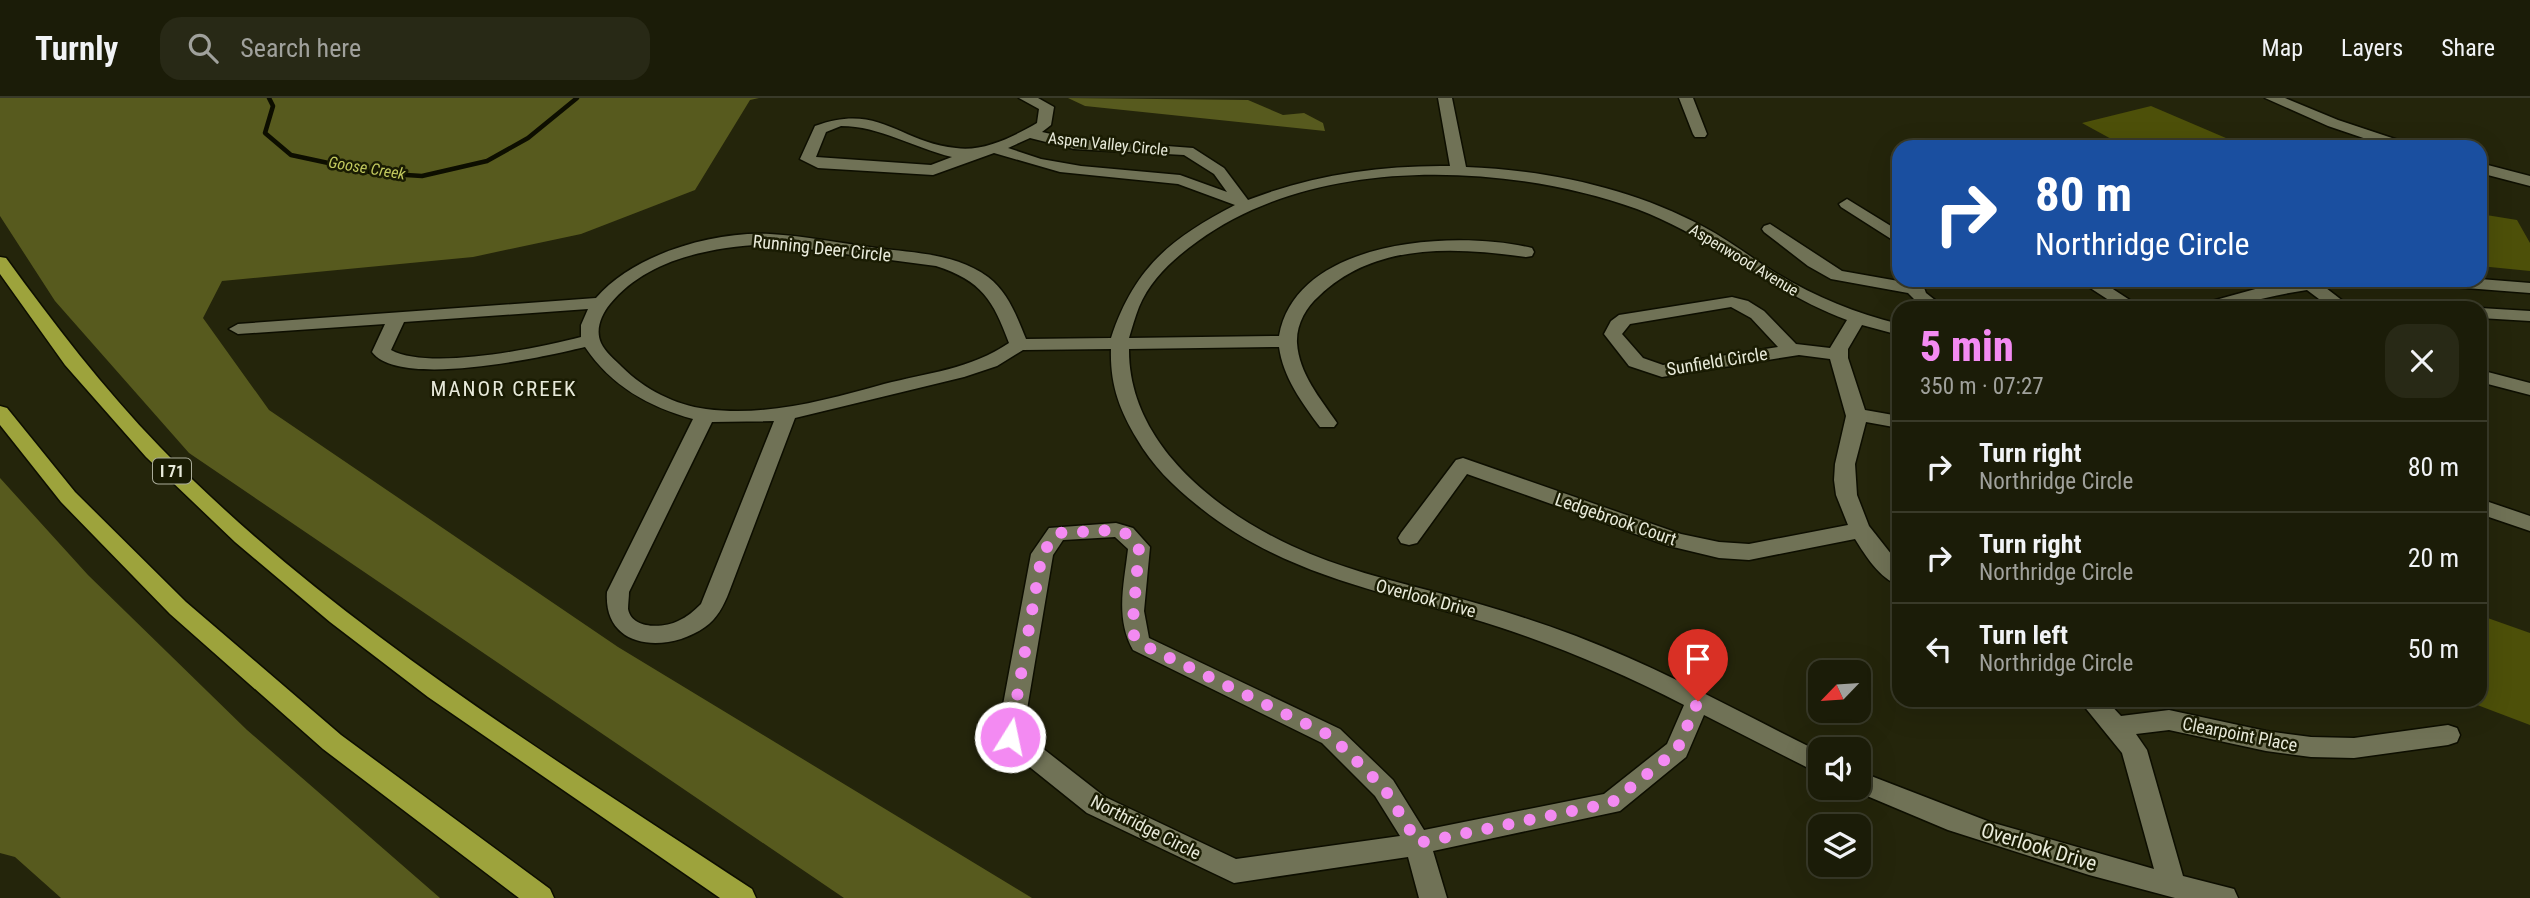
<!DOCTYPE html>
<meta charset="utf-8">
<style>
:root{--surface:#1b1c08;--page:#282916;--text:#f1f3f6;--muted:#a0a19c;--line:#393a29;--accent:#f38af2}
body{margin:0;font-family:"Roboto Condensed",sans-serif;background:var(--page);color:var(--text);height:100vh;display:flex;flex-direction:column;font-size:26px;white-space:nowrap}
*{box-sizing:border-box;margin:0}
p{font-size:23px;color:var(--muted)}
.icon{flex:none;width:38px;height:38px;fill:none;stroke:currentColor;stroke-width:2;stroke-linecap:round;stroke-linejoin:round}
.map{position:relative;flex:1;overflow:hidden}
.sheet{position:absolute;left:1892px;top:203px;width:595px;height:406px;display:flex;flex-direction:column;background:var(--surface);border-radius:21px;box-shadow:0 7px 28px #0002,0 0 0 2px var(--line)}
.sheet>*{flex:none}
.top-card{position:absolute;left:1892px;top:42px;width:595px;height:147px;border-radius:21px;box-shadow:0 7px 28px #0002,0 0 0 2px var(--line);background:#1a4fa0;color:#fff;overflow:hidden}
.needle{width:46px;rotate:245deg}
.fabs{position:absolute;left:1808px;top:562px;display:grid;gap:14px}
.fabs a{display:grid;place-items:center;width:63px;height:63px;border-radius:14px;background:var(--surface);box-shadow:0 7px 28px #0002,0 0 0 2px var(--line);font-size:35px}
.pin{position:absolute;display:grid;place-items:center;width:60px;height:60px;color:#fff;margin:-72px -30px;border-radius:50% 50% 50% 0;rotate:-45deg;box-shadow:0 0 7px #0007}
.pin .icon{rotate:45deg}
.me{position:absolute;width:77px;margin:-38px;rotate:10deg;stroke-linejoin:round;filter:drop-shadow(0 0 5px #0008)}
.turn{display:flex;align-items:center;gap:24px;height:147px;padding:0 28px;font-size:32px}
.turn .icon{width:91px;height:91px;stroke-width:2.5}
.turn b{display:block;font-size:49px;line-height:60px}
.round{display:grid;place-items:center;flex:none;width:74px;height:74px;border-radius:21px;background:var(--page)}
.head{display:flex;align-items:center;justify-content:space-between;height:119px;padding:0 28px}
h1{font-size:42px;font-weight:800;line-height:52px;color:var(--accent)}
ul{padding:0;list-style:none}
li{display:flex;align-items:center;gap:21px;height:91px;padding:0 28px;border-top:2px solid var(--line)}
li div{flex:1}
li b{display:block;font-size:26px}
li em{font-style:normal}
header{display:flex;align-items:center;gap:42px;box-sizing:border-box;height:98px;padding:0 35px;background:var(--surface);border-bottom:2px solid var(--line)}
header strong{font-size:33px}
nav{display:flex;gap:38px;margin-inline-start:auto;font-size:24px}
.search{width:490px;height:63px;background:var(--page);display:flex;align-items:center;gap:18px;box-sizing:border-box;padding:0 24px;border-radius:21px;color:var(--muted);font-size:26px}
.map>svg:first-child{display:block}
</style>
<header>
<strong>Turnly</strong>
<div class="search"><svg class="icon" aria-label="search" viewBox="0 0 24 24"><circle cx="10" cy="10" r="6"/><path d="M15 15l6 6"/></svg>Search here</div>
<nav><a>Map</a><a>Layers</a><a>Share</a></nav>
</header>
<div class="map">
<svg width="2530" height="800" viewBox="0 0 2530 800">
<rect width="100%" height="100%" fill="#24250b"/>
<!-- green -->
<path fill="#4d5009" d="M2151,8L2247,49H2126L2082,25Z
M2480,116L2517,122L2530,145V173L2480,168Z
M2482,518L2530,535V627L2472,605V602H2480Z"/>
<!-- forest -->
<path fill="#575a1e" d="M0,0H759L750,2L695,92L581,136L473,159L222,183L203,220L269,312L618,549L1032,800H844L189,355L55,203L0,118Z
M1068,0L1248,2L1283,17L1304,15L1323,25L1325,33L1085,8Z
M0,380L88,477L247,632L440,800H61L15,759L0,755Z"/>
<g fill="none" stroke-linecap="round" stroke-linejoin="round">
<!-- stream -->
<path stroke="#0d0e00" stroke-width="4.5" d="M269,0L273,8L265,35L291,57L375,75L422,78L487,63L528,40L577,0"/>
<!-- street casing -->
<g stroke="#0d0e00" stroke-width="3">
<path id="street" d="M1019,0H1038L1054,9L1051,27L1042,34L1074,41L1193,50L1224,70L1248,102C1312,77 1381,67 1450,68L1438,0H1452L1466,69C1546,72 1632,90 1704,129C1727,141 1749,158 1771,172C1811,197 1854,215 1899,226V237L1862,227L1848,251V260L1865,312L1899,318V330L1866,324L1855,366L1857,397L1869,428L1899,466V487C1880,481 1865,457 1855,441L1749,462L1719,460L1669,448L1467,376L1417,445L1409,447L1401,445L1398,440L1401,435L1456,362L1463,360L1681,436L1719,444L1749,446L1848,427L1836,397L1834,382L1835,366L1846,318L1830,261L1799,257L1662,279L1629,268L1604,236L1611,223L1619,217L1732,199L1748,203L1764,213L1796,246L1830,250L1847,222C1771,194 1712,139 1637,111C1505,64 1316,57 1198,143C1174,160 1150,182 1139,209C1135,219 1132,230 1129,240L1279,238C1296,140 1457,132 1532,150L1534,154L1532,158L1526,159C1455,149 1375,144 1319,198C1306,209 1296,227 1297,245C1299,276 1320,300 1337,325L1334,329H1320C1302,305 1283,279 1279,249L1129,251C1128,344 1214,412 1292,448C1339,470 1389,482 1439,495C1485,507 1531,521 1576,538C1660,570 1739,614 1820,654V676L1704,617L1686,659L1620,713L1433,753L1447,800H1419L1408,759L1234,785L1087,715L1001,646L997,639L1031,456L1049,430L1116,425L1133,430L1150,449L1144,513L1149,540L1340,631L1393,682L1424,732L1604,696L1667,646L1684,607C1624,576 1563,550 1499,529C1392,494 1287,481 1197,407C1173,388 1152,367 1137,341C1119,311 1110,286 1111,251L1023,252L997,268L964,279L795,320L729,494C724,507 717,521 705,529C667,556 603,552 607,494L693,321C649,309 611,288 585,249C544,259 400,291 372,254L385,226L238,236L229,231L238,226L596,200C634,156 713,133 770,136C805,138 841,145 876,150C913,155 956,155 988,179C1008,194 1017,219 1026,241L1111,240C1134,170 1171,140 1235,107L1178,86L1060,74L994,55L933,77L818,70L800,61L815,28C879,4 899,44 956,50C983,54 1013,39 1037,25L1039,11ZM841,28C880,28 914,50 952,59L931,67L816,59L826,34ZM1030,40L1074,51L1184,57L1214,76L1227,94L1180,77L1081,68L1041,61L1008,50ZM769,146L936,168C982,183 993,202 1009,245C971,271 927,275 884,286C826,302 767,319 706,311C675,307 644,291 622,269C615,262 605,254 601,245C595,232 601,217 610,206C648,160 712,149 769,146ZM1731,209L1751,220L1778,249L1663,267L1643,260L1622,236L1630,226ZM588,211L581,227V239C538,250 430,273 391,252L404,224ZM774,323L701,506C694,513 687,519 678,523C664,530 632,532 628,511C628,506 629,499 629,494L712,324ZM1115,439L1128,451C1124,486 1115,520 1133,552L1322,645L1375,698L1400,738L1236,761L1105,699L1023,635L1053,457L1063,442Z
M1679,0H1693L1707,36L1705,39H1695L1693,36Z
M2265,0H2285L2338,22L2410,46L2413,49H2390L2328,28Z
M2480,65L2530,78V88L2480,75Z
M1847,101L1899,133V146L1841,109L1839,106Z
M1770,126L1842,173L1904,184L1921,182L1926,195L1945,210H1923L1908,195L1831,181L1808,168L1764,134L1762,131L1764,128Z
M2480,181L2530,185V195L2427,187L2418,182Z
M2078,182H2099L2142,210H2121Z
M2306,182H2355L2352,186L2326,190L2352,210H2331L2307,192C2270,197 2235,210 2198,210L2201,206L2270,187Z
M2479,210H2480L2530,213V223L2480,220Z
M2480,272L2530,285V297L2480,284Z
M2480,401L2530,418V433L2480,416Z
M2079,602H2106L2121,618L2169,612L2266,633L2311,639L2354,640L2448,627L2457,630L2460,637L2457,644L2448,647L2354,660L2311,659L2266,653L2169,632L2136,636L2147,652L2183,778L2234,791L2238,800H2175L2089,777L1948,732L1848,690H1858V673L1990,724L2154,771L2122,655Z"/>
</g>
<!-- highway casing -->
<g stroke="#0d0e00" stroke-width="3">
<path id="highway" d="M0,159L6,160C54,226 103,290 160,349C327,522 552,659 752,791L756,800H720L428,599L330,524L235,444L146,359L65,267L0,176Z
M0,308L7,310L75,394L186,504L341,637L550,791L554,800H519L323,651L170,516L61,404L0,327Z"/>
</g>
<!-- street -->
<use href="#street" fill="#707256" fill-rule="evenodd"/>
<!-- highway -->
<use href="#highway" fill="#9da33c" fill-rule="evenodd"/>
</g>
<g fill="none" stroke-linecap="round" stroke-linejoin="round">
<!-- route -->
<path stroke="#f38af2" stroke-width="12" stroke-dasharray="0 21.6" d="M1010,639L1042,456L1057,435L1116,432L1125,435L1139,449L1133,522V536L1141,546L1331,638L1384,690L1418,745L1611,705L1677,652L1698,603"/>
</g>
<g text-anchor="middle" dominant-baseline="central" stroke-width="5" stroke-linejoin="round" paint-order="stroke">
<!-- far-street labels -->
<g font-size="16" fill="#e8eada" stroke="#1a1c03">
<text transform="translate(1108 46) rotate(6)">Aspen Valley Circle</text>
<text transform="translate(1744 162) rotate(31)">Aspenwood Avenue</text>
</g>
<!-- far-water labels -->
<g font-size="16" font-style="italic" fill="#c3ca5e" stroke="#1a1c03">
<text transform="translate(367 70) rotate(9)">Goose Creek</text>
</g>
<!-- shield labels -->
<rect fill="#1a1c03" stroke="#aaac9a" stroke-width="2" x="153" y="360.5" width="38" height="25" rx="5"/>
<g font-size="16" font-weight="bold" fill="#e8eada">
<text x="172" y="373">I 71</text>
</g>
<!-- street labels -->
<g font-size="18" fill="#e8eada" stroke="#1a1c03">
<text transform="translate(822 150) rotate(6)">Running Deer Circle</text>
<text transform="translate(1717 263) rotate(-9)">Sunfield Circle</text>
<text transform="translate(1616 421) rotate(19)">Ledgebrook Court</text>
<text transform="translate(1426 500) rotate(15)">Overlook Drive</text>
<text transform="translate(2240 636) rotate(11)">Clearpoint Place</text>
<text transform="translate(1146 729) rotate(27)">Northridge Circle</text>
</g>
<!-- quarter labels -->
<g font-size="21" letter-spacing="2" fill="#e8eada" stroke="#1a1c03">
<text x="504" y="291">MANOR CREEK</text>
</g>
<!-- near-street labels -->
<g font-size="21" fill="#e8eada" stroke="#1a1c03">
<text transform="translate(2039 749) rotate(17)">Overlook Drive</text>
</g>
</g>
</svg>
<div class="fabs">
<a><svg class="needle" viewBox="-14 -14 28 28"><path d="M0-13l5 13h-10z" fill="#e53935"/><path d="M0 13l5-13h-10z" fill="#a0a19c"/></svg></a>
<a><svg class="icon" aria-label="sound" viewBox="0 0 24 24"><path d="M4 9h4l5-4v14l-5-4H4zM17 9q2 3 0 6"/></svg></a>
<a><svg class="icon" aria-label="layers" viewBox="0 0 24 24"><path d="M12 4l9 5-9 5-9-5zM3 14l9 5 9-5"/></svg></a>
</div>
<div class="pin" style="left:1698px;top:603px;background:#d93025"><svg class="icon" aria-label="arrive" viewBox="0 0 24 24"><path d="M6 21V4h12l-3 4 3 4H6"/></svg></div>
<svg class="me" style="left:1010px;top:639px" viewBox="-20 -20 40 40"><circle r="17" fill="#f38af2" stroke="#fff" stroke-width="3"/><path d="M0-11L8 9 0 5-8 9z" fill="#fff"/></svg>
<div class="top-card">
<div class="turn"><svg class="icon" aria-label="right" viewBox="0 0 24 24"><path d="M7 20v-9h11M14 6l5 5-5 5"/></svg><div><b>80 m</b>Northridge Circle</div></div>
</div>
<section class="sheet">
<div class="head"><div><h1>5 min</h1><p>350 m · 07:27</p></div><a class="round"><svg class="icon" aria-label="close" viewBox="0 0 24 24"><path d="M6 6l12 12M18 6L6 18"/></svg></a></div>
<ul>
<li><svg class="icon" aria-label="right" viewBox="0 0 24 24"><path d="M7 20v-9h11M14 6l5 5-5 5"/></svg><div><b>Turn right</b><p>Northridge Circle</p></div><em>80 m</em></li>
<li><svg class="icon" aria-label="right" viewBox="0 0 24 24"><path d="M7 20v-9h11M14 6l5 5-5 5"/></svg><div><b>Turn right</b><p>Northridge Circle</p></div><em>20 m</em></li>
<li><svg class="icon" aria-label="left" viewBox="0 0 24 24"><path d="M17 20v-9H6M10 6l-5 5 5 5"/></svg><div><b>Turn left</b><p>Northridge Circle</p></div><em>50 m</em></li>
</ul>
</section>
</div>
